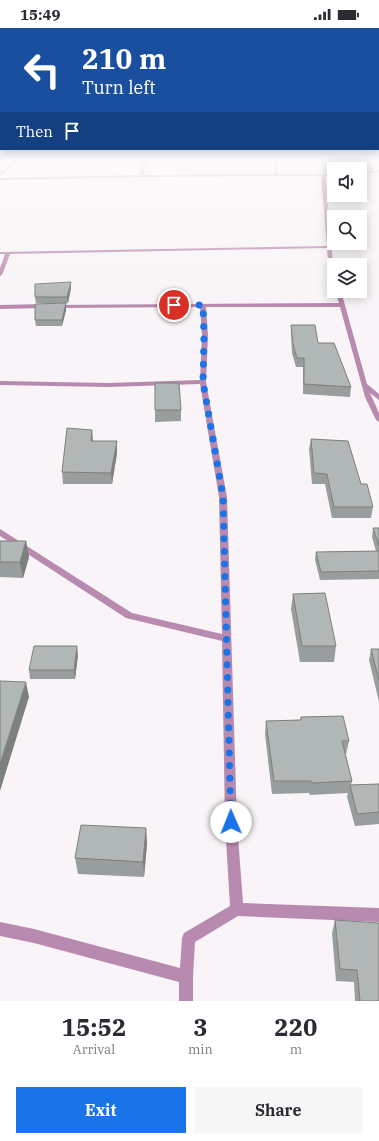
<!DOCTYPE html>
<style>
:root{--surface:#fff;--page:#f7f7f7;--text:#2b2b33;--muted:#7c7c81;--accent:#1a73e8}
body{margin:0;font-family:"IBM Plex Serif",serif;background:var(--page);color:var(--text);height:100vh;display:flex;flex-direction:column;font-size:15px;white-space:nowrap}
*{box-sizing:border-box;margin:0}
p{font-size:13px;color:var(--muted)}
.icon{flex:none;width:22px;height:22px;fill:none;stroke:currentColor;stroke-width:2;stroke-linecap:round;stroke-linejoin:round}
.map{position:relative;height:973px;overflow:hidden}
.panel{display:flex;flex-direction:column;background:var(--surface);flex:1}
.panel>*{flex:none}
.guide{position:absolute;left:0px;top:0px;width:379px;height:122px;box-shadow:0 2px 10px #0003;background:#1a4fa0;color:#fff;overflow:hidden}
.fabs{position:absolute;left:327px;top:134px;display:grid;gap:8px}
.fabs a{display:grid;place-items:center;width:40px;height:40px;border-radius:0px;background:var(--surface);box-shadow:0 2px 10px #0003;font-size:20px}
.pin{position:absolute;display:grid;place-items:center;width:34px;height:34px;color:#fff;margin:-17px;border:2px solid #fff;border-radius:50%;box-shadow:0 1px 4px #0007}
.me{position:absolute;width:44px;margin:-22px;rotate:359deg;stroke-linejoin:round;filter:drop-shadow(0 0 3px #0008)}
.turn{display:flex;align-items:center;gap:14px;height:84px;padding:0 16px;font-size:18px}
.turn .icon{width:52px;height:52px;stroke-width:2.5}
.turn b{display:block;font-size:28px;line-height:34px}
.then{display:flex;align-items:center;height:38px;padding:0 16px;background:#0003;gap:8px;font-size:15px}
.eta{display:flex;justify-content:space-evenly;align-items:center;height:68px;text-align:center}
.eta b{font-size:24px;font-weight:700;line-height:28px}
.button{display:flex;gap:8px;margin-top:auto;padding:8px 16px}
.button a{flex:1;height:46px;border-radius:0px;background:var(--accent);color:#fff;font-size:16px;font-weight:700;line-height:46px;text-align:center}
.button a+a{background:var(--page);color:var(--text)}
.status{display:flex;justify-content:space-between;align-items:center;height:28px;padding:0 20px;background:var(--surface);direction:ltr}
.status svg{height:11px;fill:currentColor}
.map>svg:first-child{display:block}
</style>
<div class="status"><b>15:49</b><svg viewBox="0 0 49 12"><path d="M0 12V9h3v3zM5 12V6h3v6zM10 12V3h3v9zM15 12V0h3v12zM26 1h20v11H26zM47 4h2v5h-2z"/></svg></div>
<div class="map">
<svg width="379" height="973" viewBox="0 0 379 973">
<rect width="100%" height="100%" fill="#f8f4f7"/>
<g fill="none" stroke-linecap="round" stroke-linejoin="round">
<!-- street -->
<path fill="#b98aaf" fill-rule="evenodd" d="M14,133H18L0,148V145Z
M142,133H146L144,147L275,146L272,133H276L279,146H334V148H325L330,195L334,250L332,249L328,233L327,220L10,226L2,247L0,248V240L5,226H0V224L327,218L321,148L142,149L0,152V150L140,147Z
M364,133H368L374,143L379,142V144L360,147V145L371,143Z
M335,263H341L367,356L379,366V372L370,365L379,385V394L376,392L365,369L340,279H206L208,307L206,354L227,469L237,795L243,875L379,880V894L238,888L195,914L193,949V973H179V954L34,915L0,908V894L34,901L180,940L182,910L184,905L230,878L225,795L222,613L126,590L0,508V501L132,585L222,606L219,469L200,356L108,359L0,357V353L108,355L200,352L202,307L200,279L56,280L53,278L54,277L339,275Z
M0,277L44,276L47,278L44,280L0,281Z"/>
</g>
<!-- wall -->
<path fill="#989d9d" d="M71,254V260L68,275H36L35,269Z
M66,275V282L62,298H36L35,292Z
M291,297L318,315L351,359L350,369L303,366V339H296L292,325L291,306Z
M155,382H181V393L155,394Z
M311,411L361,456L373,479L371,490H332L325,456H312L309,421Z
M93,413H117V425L112,456H63L62,444Z
M373,500H379V551L320,552L315,532L316,524L376,523L372,509Z
M0,513H26L29,529L23,550L0,549Z
M293,566L336,618L334,634H300L291,581Z
M371,621H379V674L369,632Z
M78,627L75,651H30L29,642Z
M301,689L349,713L346,726H345L352,753L351,757L379,756V796L355,798L347,769L348,765L310,767L309,765L272,766L265,706L266,693L300,692Z
M146,800L147,816L144,849L78,846L75,830Z
M335,892L379,973H355L354,954L336,953L332,905Z"/>
<!-- shaded-wall -->
<path fill="#7c807f" d="M71,254V260L68,275L67,269Z
M66,275V282L62,298V292Z
M92,402L93,413H91Z
M117,413V425L112,456L111,445Z
M26,513L29,529L23,550L20,534Z
M77,618L78,627L75,651L74,642Z
M26,654L29,669L0,763V736Z
M146,800L147,816L144,849L143,834Z"/>
<!-- building -->
<path fill="#b1b7b6" stroke="#7c807f" d="M71,254L67,269H35V256Z
M66,275L62,292H35V276Z
M291,297H315L318,315H334L351,359L304,356V330H297L293,316Z
M155,355H179L181,382H155Z
M67,400L92,402L91,413H117L111,445L62,444Z
M311,411L348,413L361,456H367L373,479H334L327,446L314,445Z
M373,500H379V518Z
M0,513H26L20,534H0Z
M379,523V543L321,544L316,524Z
M325,565L336,618H302L293,566Z
M34,618H77L74,642H29Z
M371,621H379V652Z
M0,653L26,654L0,736Z
M343,688L349,713H342L352,753L312,755L311,753H274L266,693L301,692V689Z
M379,756V784L357,786L350,757Z
M81,797L146,800L143,834L75,830Z
M335,892L379,895V973H360L357,942L340,941Z"/>
<!-- sky -->
<linearGradient id="sky" x2="0" y2="1"><stop stop-color="#9da3d8"/><stop offset="0.49" stop-color="#fcfafb"/><stop offset="1" stop-color="#fcfafb" stop-opacity="0"/></linearGradient>
<rect width="379" height="270" fill="url(#sky)"/>
<g fill="none" stroke-linecap="round" stroke-linejoin="round">
<!-- route -->
<path stroke="#1a73e8" stroke-width="7" stroke-dasharray="0 12.6" d="M174,277H203L204,307L203,354L223,469L231,794"/>
</g>
</svg>
<div class="fabs">
<a><svg class="icon" aria-label="sound" viewBox="0 0 24 24"><path d="M4 9h4l5-4v14l-5-4H4zM17 9q2 3 0 6"/></svg></a>
<a><svg class="icon" aria-label="search" viewBox="0 0 24 24"><circle cx="10" cy="10" r="6"/><path d="M15 15l6 6"/></svg></a>
<a><svg class="icon" aria-label="layers" viewBox="0 0 24 24"><path d="M12 4l9 5-9 5-9-5zM3 14l9 5 9-5"/></svg></a>
</div>
<div class="pin" style="left:174px;top:277px;background:#d93025"><svg class="icon" aria-label="arrive" viewBox="0 0 24 24"><path d="M6 21V4h12l-3 4 3 4H6"/></svg></div>
<svg class="me" style="left:231px;top:794px" viewBox="-20 -20 40 40"><circle r="19" fill="#fff"/><path d="M0-13L10 11 0 6-10 11z" fill="#1a73e8"/></svg>
<div class="guide">
<div class="turn"><svg class="icon" aria-label="left" viewBox="0 0 24 24"><path d="M17 20v-9H6M10 6l-5 5 5 5"/></svg><div><b>210 m</b>Turn left</div></div>
<div class="then">Then<svg class="icon" aria-label="arrive" viewBox="0 0 24 24"><path d="M6 21V4h12l-3 4 3 4H6"/></svg></div>
</div>
</div>
<section class="panel">
<div class="eta">
<div><b>15:52</b><p>Arrival</p></div>
<div><b>3</b><p>min</p></div>
<div><b>220</b><p>m</p></div>
</div>
<div class="button"><a>Exit</a><a>Share</a></div>
</section>
